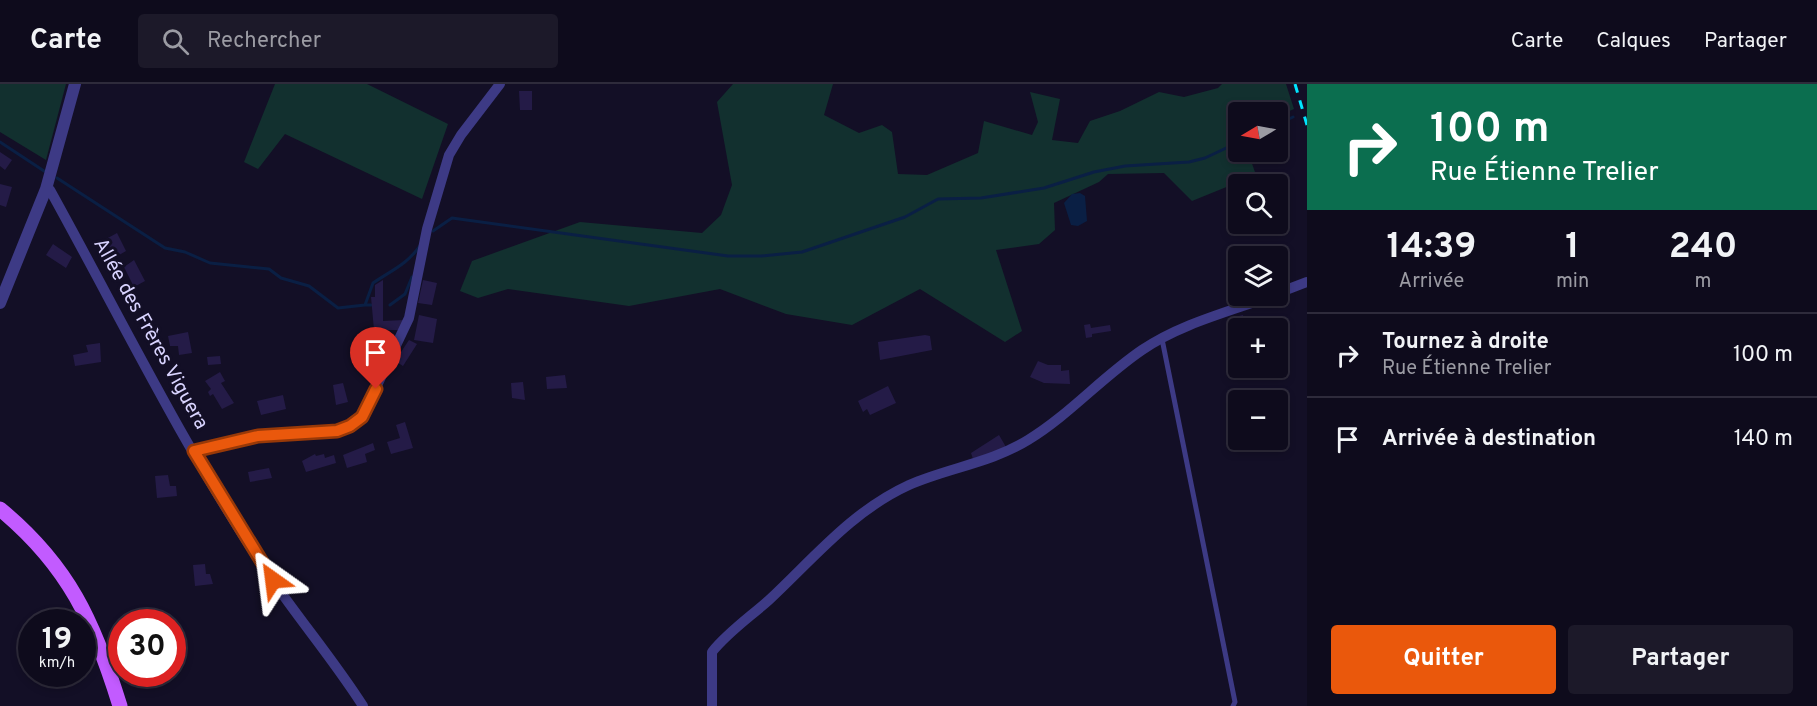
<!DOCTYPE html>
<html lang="fr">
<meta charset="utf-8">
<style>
:root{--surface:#0e0b1c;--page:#1c1929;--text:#f1f3f6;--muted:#9b9ba3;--line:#2e2b3b;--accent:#ea580c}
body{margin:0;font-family:Overpass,sans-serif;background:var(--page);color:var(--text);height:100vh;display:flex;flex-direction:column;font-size:22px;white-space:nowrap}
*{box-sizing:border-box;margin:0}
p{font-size:20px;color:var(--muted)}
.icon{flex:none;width:33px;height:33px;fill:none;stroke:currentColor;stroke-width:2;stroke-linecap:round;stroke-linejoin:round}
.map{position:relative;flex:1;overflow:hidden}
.details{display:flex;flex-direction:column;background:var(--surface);width:510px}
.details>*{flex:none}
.top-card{background:#0b6e4f;color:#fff;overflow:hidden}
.needle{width:39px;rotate:260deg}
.buttons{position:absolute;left:1228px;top:18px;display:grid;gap:12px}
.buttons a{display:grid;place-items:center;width:60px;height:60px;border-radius:6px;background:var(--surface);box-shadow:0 3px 9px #0003,0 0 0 2px var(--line);font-size:30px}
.speed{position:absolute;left:18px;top:525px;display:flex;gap:12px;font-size:30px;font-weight:700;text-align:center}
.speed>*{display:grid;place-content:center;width:78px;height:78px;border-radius:50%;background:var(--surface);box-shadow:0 3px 9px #0003,0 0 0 2px var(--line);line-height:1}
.speed small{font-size:15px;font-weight:400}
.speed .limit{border:9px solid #d22;background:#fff;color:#111}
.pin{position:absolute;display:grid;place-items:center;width:51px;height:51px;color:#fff;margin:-62px -26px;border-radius:50% 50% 50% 0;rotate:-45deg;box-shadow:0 0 6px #0007}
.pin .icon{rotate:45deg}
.me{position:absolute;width:66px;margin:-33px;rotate:329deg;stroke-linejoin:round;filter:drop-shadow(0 0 4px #0008)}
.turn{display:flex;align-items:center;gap:21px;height:126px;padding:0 24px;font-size:27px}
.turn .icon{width:78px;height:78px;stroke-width:2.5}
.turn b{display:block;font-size:42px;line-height:51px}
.eta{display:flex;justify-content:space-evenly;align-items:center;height:102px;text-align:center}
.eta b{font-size:36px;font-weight:700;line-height:42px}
.primary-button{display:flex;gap:12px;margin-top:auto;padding:12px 24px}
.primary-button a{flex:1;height:69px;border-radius:6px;background:var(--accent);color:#fff;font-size:24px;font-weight:700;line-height:69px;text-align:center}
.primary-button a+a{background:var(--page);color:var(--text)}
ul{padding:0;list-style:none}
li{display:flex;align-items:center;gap:18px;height:84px;padding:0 24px;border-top:2px solid var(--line)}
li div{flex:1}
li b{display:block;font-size:22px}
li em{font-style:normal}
header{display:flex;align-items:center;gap:36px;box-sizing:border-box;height:84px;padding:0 30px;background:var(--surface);border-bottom:2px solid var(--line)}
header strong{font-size:28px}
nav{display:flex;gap:33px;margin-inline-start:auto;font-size:21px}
.search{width:420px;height:54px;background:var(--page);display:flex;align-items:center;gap:15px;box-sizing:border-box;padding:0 21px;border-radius:6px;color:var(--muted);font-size:22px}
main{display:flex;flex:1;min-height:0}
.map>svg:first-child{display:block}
</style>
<header>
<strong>Carte</strong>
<div class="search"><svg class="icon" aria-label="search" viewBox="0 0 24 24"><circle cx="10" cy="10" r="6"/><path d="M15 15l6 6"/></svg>Rechercher</div>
<nav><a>Carte</a><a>Calques</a><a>Partager</a></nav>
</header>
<main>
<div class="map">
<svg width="1307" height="622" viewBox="0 0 1307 622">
<rect width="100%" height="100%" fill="#130f26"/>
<!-- green -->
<path fill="#12302f" d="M0,0H66L46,76L0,48Z
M275,0H367L448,40L422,115L285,50L258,85L244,78Z
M733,0H833L824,31L859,49L882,41L892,48L898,90L927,91L978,69L984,37L1032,51L1038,38L1030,8L1060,15L1052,56L1078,59L1090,37L1120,27L1159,8L1184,13L1218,4L1222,0H1286L1294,25L1278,32V28H1239V68H1248L1256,91L1192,117L1164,89L1108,90L1099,98L1054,119L1055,146L1039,160L996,166L1022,247L1005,258L920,205L852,241L786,230L720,205L629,222L508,205L478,214L460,207L472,177L580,138L702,149L721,131L732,101L717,18Z"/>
<!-- water -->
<path fill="#0a1f44" d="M1080,109L1085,112L1087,137L1078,142L1071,141L1064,119L1072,110Z"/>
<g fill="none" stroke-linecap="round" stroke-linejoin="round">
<!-- stream -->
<path stroke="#0a1f44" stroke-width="3" d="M1278,40L1293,33
M0,58L44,87
M57,94L165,164L185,168L210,179L269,185L281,194L309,202L338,224L365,221L373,199C392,186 406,181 420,162
M433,147L452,134L728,172H761L802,168L905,133L938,115L981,114L1044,104L1094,88L1125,82L1189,78L1205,74L1239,58
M365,221H371
M390,221L405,210L412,193"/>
</g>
<!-- building -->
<path fill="#241b47" d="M519,7H532V26H520Z
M0,68L12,76L5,86L0,82Z
M0,100L12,103L6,123L0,121Z
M117,149L126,167L114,174L106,155Z
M53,160L72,173L66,184L46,171Z
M134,176L145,197L134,203L124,183Z
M383,196V237L404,236L402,246H374L371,213H375V201Z
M423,196L437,199L432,221L418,219Z
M419,231L437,235L433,259L414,256Z
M1243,231L1245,244H1239V262L1233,263L1231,250L1235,249L1237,243L1235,233Z
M1090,240L1091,244L1110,241L1111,247L1092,250V253L1086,254L1084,241Z
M188,248L192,269L179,271L178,262H170L168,252Z
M925,251L930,252L932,266L880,276L878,258Z
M409,256L417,260L403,282L395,277Z
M100,259L101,278L75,282L73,271L88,268L86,261Z
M220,272L221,280L208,281L207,273Z
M1038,277L1048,281H1061V287L1069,286L1070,300L1044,299L1030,293Z
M220,288L225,297L221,299L234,319L222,325L213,310L210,312L208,308L211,305L205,297Z
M565,291L567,304L547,305L546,293Z
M523,298L525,316L512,314L511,299Z
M343,299L348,318L336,321L333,301Z
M888,302L896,319L870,331L867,325L863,328L858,317Z
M283,311L286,325L261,331L257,317Z
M405,338L413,364L391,370L387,358L400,354L396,341Z
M999,351L1006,363L974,378L971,369Z
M373,359L375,366L365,370L367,378L347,384L343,371Z
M315,370L316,372L324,370L325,374L334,371L336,379L306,388L302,377Z
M269,384L272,394L250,398L248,388Z
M168,391L170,402H176L177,412L157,414L155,392Z
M205,480L206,490H210L213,500L195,502L193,481Z"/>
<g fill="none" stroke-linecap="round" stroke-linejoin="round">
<!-- service -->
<path stroke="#3d3a85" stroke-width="5" d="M1162,255L1235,618L1233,622"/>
<!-- minor -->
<path stroke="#3d3a85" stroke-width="10" d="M46,105L50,106C122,236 189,374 273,497C302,539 335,578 363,622
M1278,209L1307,198
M193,367C215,365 236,356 258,352C293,347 332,358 362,333L409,234L427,145L449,71L461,51L500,0
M712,622V568C728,548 750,533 769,516C814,474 852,427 909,401C947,384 991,379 1028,356C1069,331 1101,294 1142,266C1180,240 1228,228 1272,212"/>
<!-- tertiary -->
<path stroke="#3d3a85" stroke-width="12" d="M0,219L46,105L75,0"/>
<!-- primary -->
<path stroke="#c25bff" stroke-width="15" d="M0,425C69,482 94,538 120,622"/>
<!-- rail -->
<path stroke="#00e5ff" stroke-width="3" stroke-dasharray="9 8" stroke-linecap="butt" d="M1295,0L1307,41"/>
</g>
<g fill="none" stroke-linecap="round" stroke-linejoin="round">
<!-- route casing -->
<g stroke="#983908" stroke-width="15">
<path id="route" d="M273,496L194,367L258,352L337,347L350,342L362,333L376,305"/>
</g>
<!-- route -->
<use href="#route" stroke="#ea580c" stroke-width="10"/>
</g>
<g text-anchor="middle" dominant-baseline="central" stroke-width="6" stroke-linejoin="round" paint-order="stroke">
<!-- street labels -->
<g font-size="20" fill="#d9d4ff" stroke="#130f26">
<text transform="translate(150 250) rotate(61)">Allée des Frères Viguera</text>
</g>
</g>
</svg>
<div class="buttons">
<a><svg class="needle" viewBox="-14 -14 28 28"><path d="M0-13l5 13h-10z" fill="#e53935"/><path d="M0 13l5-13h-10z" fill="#9b9ba3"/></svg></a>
<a><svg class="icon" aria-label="search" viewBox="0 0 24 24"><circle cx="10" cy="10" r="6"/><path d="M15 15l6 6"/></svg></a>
<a><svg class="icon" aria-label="layers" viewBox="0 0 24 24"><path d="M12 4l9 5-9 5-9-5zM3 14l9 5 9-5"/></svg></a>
<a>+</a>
<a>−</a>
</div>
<div class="speed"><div>19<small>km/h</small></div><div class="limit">30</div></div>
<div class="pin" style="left:376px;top:305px;background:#d93025"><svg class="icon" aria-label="arrive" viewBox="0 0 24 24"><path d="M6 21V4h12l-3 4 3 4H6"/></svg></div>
<svg class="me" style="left:273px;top:496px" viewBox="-20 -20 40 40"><path d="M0-17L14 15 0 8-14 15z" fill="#ea580c" stroke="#fff" stroke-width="4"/></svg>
</div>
<section class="details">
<div class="top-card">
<div class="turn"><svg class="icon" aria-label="right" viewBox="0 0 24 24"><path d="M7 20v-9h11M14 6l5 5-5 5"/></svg><div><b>100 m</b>Rue Étienne Trelier</div></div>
</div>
<div class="eta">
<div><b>14:39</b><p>Arrivée</p></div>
<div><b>1</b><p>min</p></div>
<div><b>240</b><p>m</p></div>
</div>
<ul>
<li><svg class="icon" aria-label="right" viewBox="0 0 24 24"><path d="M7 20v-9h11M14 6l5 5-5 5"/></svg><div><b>Tournez à droite</b><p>Rue Étienne Trelier</p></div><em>100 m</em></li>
<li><svg class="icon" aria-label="arrive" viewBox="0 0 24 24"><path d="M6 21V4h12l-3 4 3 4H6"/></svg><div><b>Arrivée à destination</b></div><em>140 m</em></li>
</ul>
<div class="primary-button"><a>Quitter</a><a>Partager</a></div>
</section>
</main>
